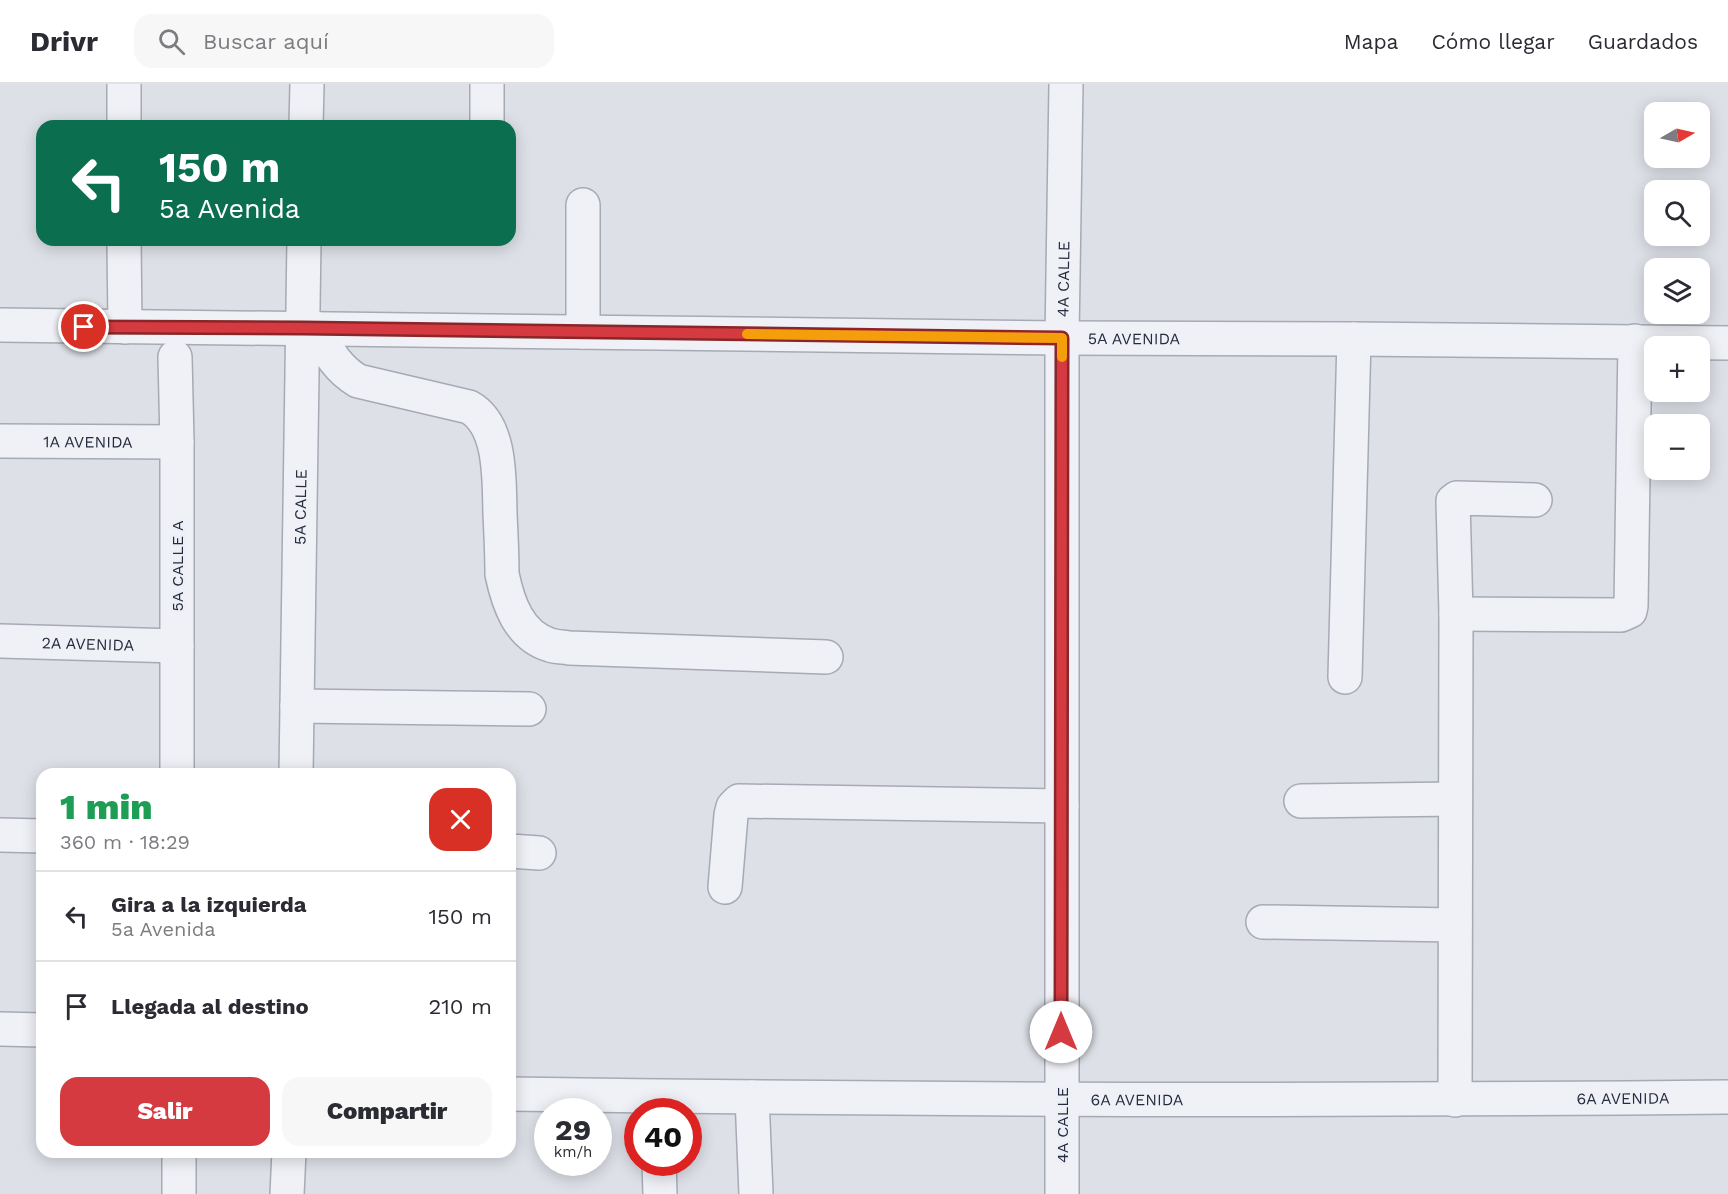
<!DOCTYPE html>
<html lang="es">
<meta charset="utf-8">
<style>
:root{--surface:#fff;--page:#f7f7f7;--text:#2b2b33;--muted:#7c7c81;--line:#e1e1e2;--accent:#d43a3f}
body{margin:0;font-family:"Work Sans",sans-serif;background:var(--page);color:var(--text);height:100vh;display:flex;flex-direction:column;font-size:22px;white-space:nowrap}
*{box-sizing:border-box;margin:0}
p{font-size:20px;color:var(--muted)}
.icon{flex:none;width:33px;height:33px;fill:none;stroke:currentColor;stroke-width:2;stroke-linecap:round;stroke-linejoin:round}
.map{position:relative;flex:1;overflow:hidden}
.drawer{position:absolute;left:36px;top:684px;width:480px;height:390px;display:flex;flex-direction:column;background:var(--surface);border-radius:18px;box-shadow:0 3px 15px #0003}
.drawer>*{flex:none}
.guide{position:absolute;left:36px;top:36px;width:480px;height:126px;border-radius:18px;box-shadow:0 3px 15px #0003;background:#0b6e4f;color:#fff;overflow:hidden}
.needle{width:39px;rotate:81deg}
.tools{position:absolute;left:1644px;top:18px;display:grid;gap:12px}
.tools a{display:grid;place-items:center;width:66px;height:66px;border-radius:12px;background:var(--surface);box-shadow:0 3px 15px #0003;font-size:30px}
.speed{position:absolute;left:534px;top:1014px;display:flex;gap:12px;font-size:30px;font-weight:700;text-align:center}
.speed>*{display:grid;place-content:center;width:78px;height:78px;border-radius:50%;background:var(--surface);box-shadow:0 3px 15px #0003;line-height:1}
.speed small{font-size:15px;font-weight:400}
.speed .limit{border:9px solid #d22;background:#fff;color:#111}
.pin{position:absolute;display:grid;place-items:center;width:51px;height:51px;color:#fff;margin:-26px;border:3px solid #fff;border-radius:50%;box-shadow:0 2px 6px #0007}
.me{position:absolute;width:66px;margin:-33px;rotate:0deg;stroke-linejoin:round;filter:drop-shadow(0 0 4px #0008)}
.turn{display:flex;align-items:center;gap:21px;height:126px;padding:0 24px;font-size:27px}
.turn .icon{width:78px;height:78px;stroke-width:2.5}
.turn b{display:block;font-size:42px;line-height:51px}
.round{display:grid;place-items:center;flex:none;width:63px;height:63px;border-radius:18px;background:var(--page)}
.headline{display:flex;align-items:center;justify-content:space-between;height:102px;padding:0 24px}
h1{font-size:36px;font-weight:800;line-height:45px;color:#1e9e55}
.cta{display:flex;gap:12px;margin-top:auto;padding:12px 24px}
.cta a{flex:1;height:69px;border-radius:18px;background:var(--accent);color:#fff;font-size:24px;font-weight:800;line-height:69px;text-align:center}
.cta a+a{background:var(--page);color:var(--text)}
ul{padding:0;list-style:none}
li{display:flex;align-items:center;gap:18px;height:90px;padding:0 24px;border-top:2px solid var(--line)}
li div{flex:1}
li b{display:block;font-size:22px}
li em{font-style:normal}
header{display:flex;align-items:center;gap:36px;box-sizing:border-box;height:84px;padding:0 30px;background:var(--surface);border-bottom:2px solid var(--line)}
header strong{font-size:28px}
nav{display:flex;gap:33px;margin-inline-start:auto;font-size:21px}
.search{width:420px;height:54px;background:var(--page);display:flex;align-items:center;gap:15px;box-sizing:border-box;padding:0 21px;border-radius:18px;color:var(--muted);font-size:22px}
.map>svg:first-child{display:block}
</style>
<header>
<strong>Drivr</strong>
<div class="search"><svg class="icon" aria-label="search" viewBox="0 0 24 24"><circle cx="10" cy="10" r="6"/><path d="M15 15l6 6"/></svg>Buscar aquí</div>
<nav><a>Mapa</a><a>Cómo llegar</a><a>Guardados</a></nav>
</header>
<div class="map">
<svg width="1728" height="1110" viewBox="0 0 1728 1110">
<rect width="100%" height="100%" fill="#dde0e7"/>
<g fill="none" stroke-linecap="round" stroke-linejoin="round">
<!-- minor casing -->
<g stroke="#a6aab5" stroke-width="36">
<g id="minor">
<path d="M124,0V42"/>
<path d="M306,42L307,0"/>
<path d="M487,42V0"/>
<path d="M583,121V248"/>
<path d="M124,156L125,243"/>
<path id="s1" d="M0,241L1062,254L1354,255L1728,259"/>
<path d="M315,244C327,265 336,284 358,297L469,323C502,341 499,397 500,430C501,450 502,470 502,490C508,519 519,552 550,561C556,563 563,563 569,564L826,573"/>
<path d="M175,273L177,358V690"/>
<path id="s2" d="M0,357L177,358"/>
<path d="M1456,530L1621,531L1630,527L1631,522L1635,257"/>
<path id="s3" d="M0,557L177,562"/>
<path d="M1345,593L1354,255"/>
<path d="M297,622L529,625"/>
<path id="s4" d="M296,690L304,156"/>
<path d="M1301,717L1455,715"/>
<path d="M0,751L42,752"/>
<path d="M510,767L539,769"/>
<path d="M725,803L731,731L733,723L739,717L1062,722"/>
<path d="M1263,838L1455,841"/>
<path d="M0,945L42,946"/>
<path id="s5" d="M510,1010C916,1016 1322,1017 1728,1013"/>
<path d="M752,1013L756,1110"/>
<path d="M1455,1016L1456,530L1453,417L1457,414L1535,416"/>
<path d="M659,1078L660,1110"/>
<path d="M179,1110V1068"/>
<path d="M287,1110L289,1068"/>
<path id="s6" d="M1062,1110V254L1066,0"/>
</g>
</g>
<!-- minor -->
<use href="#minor" stroke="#eff1f6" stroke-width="33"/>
</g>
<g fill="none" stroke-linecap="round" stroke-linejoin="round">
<!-- route casing -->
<g stroke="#8a2629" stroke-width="15">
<path id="route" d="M84,243L303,244L1062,254L1061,948"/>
</g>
<!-- route -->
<use href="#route" stroke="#d43a3f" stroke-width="10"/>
<!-- slow -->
<path stroke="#f59e0b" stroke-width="10" d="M747,250L1062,254V273"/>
</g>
<g text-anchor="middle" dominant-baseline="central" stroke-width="5" stroke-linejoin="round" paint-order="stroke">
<!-- street labels -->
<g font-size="16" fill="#262c3f" stroke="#eceff5">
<text stroke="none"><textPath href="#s6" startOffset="915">4A CALLE</textPath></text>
<text stroke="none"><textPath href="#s1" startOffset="1134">5A AVENIDA</textPath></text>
<text stroke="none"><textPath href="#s2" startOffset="88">1A AVENIDA</textPath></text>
<text stroke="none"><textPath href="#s4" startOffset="267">5A CALLE</textPath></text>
<text transform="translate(177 482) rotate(-90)">5A CALLE A</text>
<text stroke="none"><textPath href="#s3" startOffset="88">2A AVENIDA</textPath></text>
<text stroke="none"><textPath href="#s5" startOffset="1113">6A AVENIDA</textPath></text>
<text stroke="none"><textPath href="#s5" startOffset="627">6A AVENIDA</textPath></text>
<text transform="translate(1062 1041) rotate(-90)">4A CALLE</text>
</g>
</g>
</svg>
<div class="tools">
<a><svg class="needle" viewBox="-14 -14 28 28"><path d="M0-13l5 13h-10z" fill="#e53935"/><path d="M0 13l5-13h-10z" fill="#7c7c81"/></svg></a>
<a><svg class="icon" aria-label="search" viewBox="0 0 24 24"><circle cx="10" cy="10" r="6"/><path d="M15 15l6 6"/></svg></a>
<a><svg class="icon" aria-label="layers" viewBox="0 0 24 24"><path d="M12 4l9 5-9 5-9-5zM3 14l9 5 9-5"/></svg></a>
<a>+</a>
<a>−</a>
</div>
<div class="speed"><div>29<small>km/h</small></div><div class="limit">40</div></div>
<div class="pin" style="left:84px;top:243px;background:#d93025"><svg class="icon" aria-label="arrive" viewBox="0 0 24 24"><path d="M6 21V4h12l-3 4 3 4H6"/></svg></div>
<svg class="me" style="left:1061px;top:948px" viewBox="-20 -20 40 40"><circle r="19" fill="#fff"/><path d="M0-13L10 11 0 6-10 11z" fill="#d43a3f"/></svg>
<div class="guide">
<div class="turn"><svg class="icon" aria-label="left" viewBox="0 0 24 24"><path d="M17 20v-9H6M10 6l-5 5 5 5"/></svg><div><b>150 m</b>5a Avenida</div></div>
</div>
<section class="drawer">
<div class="headline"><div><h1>1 min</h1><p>360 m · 18:29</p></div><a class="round" style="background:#d93025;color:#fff"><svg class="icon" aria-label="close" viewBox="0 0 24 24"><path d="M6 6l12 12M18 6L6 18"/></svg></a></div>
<ul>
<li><svg class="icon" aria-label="left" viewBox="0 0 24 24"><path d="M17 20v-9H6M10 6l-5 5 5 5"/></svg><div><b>Gira a la izquierda</b><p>5a Avenida</p></div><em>150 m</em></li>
<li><svg class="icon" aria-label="arrive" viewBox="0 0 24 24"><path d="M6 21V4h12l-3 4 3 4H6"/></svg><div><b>Llegada al destino</b></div><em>210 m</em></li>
</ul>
<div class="cta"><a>Salir</a><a>Compartir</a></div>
</section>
</div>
